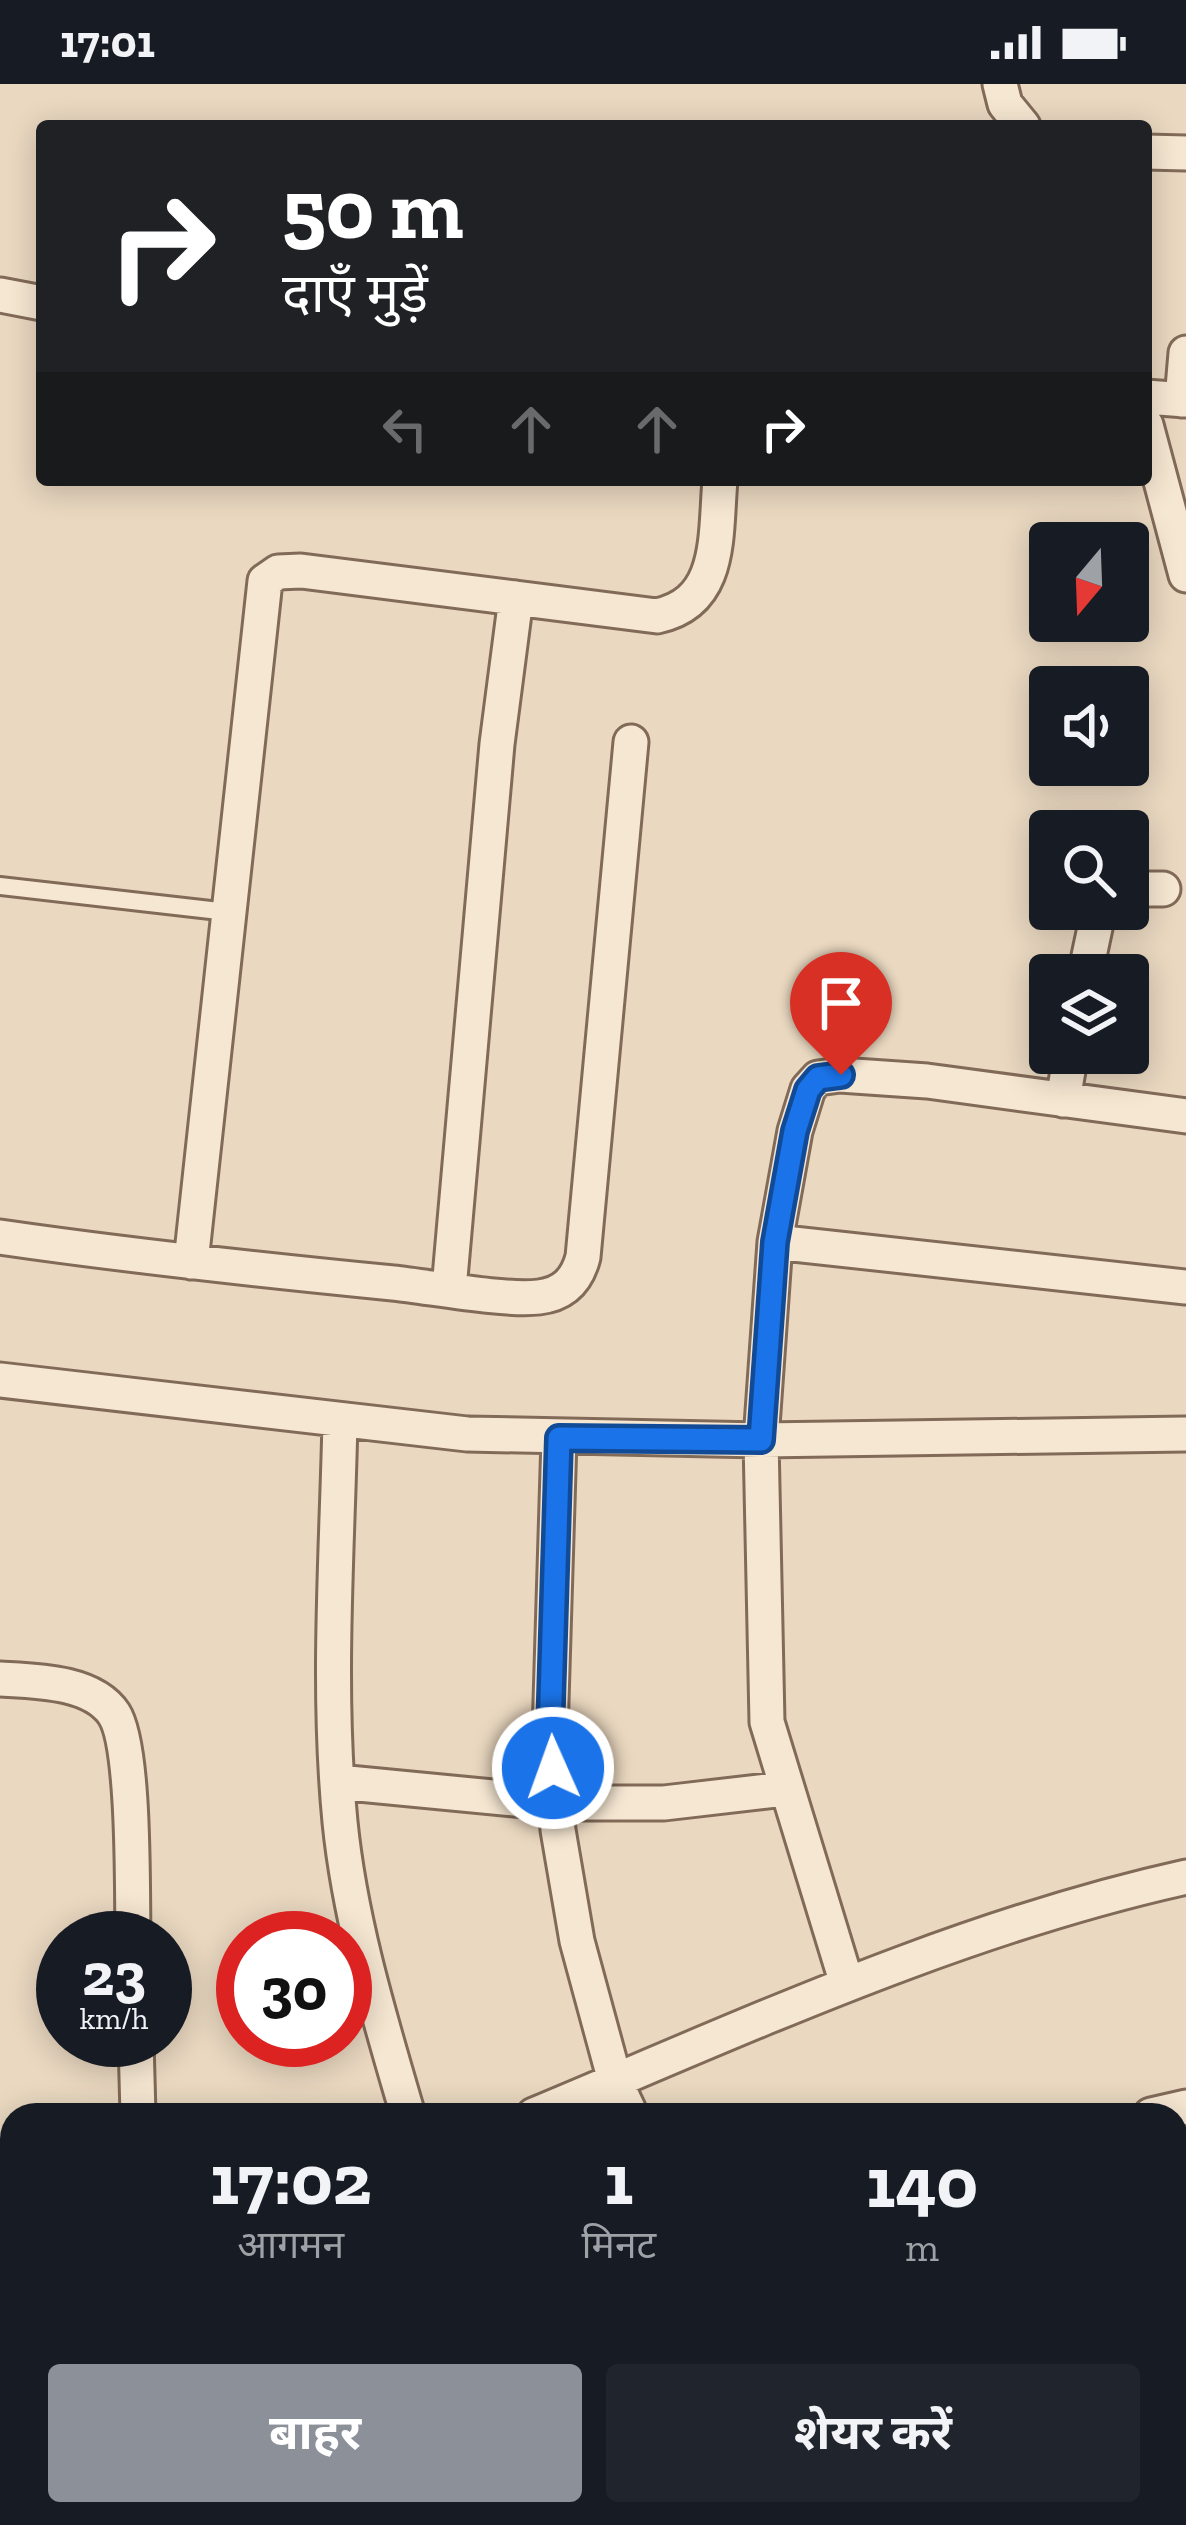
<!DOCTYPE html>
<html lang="hi">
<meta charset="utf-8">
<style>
:root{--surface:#171b24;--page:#20242c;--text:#f1f3f6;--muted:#9ea1a6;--accent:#8c9099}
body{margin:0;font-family:"Zilla Slab","Noto Sans Devanagari",serif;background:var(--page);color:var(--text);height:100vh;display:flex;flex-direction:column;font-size:45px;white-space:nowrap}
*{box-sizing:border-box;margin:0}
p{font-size:39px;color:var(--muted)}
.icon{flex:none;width:66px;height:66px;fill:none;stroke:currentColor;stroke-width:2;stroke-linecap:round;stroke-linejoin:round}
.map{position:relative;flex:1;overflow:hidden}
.side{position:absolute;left:0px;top:2019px;width:1188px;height:423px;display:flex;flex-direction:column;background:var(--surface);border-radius:36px 36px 0 0;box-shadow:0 6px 30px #0003}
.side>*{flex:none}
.top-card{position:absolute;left:36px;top:36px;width:1116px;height:366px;border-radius:12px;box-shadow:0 6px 30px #0003;background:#202124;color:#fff;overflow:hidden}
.needle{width:78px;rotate:199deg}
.buttons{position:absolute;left:1029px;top:438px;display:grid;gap:24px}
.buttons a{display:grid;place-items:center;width:120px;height:120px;border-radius:12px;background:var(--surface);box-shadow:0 6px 30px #0003;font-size:60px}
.speed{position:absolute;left:36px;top:1827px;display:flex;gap:24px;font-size:60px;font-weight:700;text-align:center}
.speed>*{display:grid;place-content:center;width:156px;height:156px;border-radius:50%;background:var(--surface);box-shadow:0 6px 30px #0003;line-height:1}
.speed small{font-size:30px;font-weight:400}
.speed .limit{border:18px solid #d22;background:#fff;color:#111}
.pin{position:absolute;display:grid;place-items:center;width:102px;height:102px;color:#fff;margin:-123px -51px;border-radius:50% 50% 50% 0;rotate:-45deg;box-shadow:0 0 12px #0007}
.pin .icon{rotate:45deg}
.me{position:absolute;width:132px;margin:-66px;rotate:358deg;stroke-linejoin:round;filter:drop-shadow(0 0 9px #0008)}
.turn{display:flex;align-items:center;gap:42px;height:252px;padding:0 48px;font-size:54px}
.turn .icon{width:156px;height:156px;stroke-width:2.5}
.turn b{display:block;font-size:84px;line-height:102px}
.lanes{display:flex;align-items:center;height:114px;padding:0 48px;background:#0003;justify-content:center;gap:60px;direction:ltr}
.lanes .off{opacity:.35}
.eta{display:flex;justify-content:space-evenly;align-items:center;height:204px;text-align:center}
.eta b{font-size:72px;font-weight:700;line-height:84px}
.action{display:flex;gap:24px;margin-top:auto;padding:24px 48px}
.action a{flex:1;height:138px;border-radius:12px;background:var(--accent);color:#fff;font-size:48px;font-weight:700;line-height:138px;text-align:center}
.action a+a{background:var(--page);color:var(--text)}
.status{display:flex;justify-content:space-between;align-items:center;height:84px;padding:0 60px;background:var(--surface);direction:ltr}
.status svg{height:33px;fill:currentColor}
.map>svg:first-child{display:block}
</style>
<div class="status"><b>17:01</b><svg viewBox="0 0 49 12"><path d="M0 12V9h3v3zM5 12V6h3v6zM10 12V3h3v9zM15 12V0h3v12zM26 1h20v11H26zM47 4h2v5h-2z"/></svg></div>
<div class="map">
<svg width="1186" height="2441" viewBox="0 0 1186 2441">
<rect width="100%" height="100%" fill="#ead8c0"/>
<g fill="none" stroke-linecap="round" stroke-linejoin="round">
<!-- lane casing -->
<g stroke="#826a59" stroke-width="22">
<path id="lane" d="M0,802L228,828"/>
</g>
<!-- street casing -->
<g stroke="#826a59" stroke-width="39">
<path id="street" d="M1000,0L1005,20L1023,42
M1146,68L1186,69
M0,211L42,219
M1146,313L1186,316
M1182,316L1186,269
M1146,341L1186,491
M1128,805H1163
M1085,891L1099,825
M1063,1016L1071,969
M0,1153C131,1172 261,1186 393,1199C431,1203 504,1217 539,1213C564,1210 577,1196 583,1173L631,658
M775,1158L1186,1203
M191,1178L265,497L278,488L301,487L657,532C723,518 715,451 720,396
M449,1205L497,660L516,514
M0,1296L467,1350L761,1356L1186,1350
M340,1337C337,1470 327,1604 340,1738C350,1838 380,1935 408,2031
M559,1354L550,1650L558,1746L577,1857L615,1997L631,2031
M0,1595C34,1597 92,1597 114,1630C135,1662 132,1809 133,1854
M338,1698L555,1719H664L785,1705
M847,1900L767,1638L761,1356L775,1158L795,1047L808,1005L818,994L840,991L927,997L1186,1032
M136,1956L138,2031
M534,2031C747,1942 960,1843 1186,1793
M1151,2031L1186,2023
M0,2158L12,2155
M0,2394L12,2391
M153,2441L154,2430
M368,2441L370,2430"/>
</g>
<!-- lane -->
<use href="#lane" stroke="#f6e7d2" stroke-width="16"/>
<!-- street -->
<use href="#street" stroke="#f6e7d2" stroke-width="33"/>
</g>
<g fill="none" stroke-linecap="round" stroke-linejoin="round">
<!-- route casing -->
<g stroke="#114b97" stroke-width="30">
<path id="route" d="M553,1684L550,1649L559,1354L761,1356L775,1158L795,1047L808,1006L818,994L841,991"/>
</g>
<!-- route -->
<use href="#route" stroke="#1a73e8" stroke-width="21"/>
</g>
</svg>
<div class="buttons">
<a><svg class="needle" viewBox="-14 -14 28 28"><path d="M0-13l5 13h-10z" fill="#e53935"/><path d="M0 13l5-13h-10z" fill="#9ea1a6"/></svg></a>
<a><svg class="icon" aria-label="sound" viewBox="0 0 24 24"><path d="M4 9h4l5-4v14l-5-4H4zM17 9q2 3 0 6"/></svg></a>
<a><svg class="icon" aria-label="search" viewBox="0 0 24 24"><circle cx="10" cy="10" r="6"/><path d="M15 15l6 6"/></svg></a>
<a><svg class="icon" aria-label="layers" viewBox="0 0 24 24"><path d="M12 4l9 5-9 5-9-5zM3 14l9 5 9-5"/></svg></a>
</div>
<div class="speed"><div>23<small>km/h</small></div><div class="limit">30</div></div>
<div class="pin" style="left:841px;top:991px;background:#d93025"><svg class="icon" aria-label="arrive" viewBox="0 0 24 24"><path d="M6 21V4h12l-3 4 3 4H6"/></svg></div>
<svg class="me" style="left:553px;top:1684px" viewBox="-20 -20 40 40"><circle r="17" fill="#1a73e8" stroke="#fff" stroke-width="3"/><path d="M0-11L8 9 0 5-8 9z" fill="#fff"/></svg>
<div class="top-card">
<div class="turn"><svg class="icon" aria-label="right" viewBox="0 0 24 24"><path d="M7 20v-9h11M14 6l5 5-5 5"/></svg><div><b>50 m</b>दाएँ मुड़ें</div></div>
<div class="lanes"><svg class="icon off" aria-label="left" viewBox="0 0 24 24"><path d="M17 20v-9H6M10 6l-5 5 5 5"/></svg><svg class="icon off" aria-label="ahead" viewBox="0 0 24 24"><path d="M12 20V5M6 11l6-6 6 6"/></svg><svg class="icon off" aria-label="ahead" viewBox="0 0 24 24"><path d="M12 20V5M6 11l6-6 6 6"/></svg><svg class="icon" aria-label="right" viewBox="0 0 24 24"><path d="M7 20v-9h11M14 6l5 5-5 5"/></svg></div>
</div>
<section class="side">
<div class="eta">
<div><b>17:02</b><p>आगमन</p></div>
<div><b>1</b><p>मिनट</p></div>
<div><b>140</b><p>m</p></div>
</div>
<div class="action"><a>बाहर</a><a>शेयर करें</a></div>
</section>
</div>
